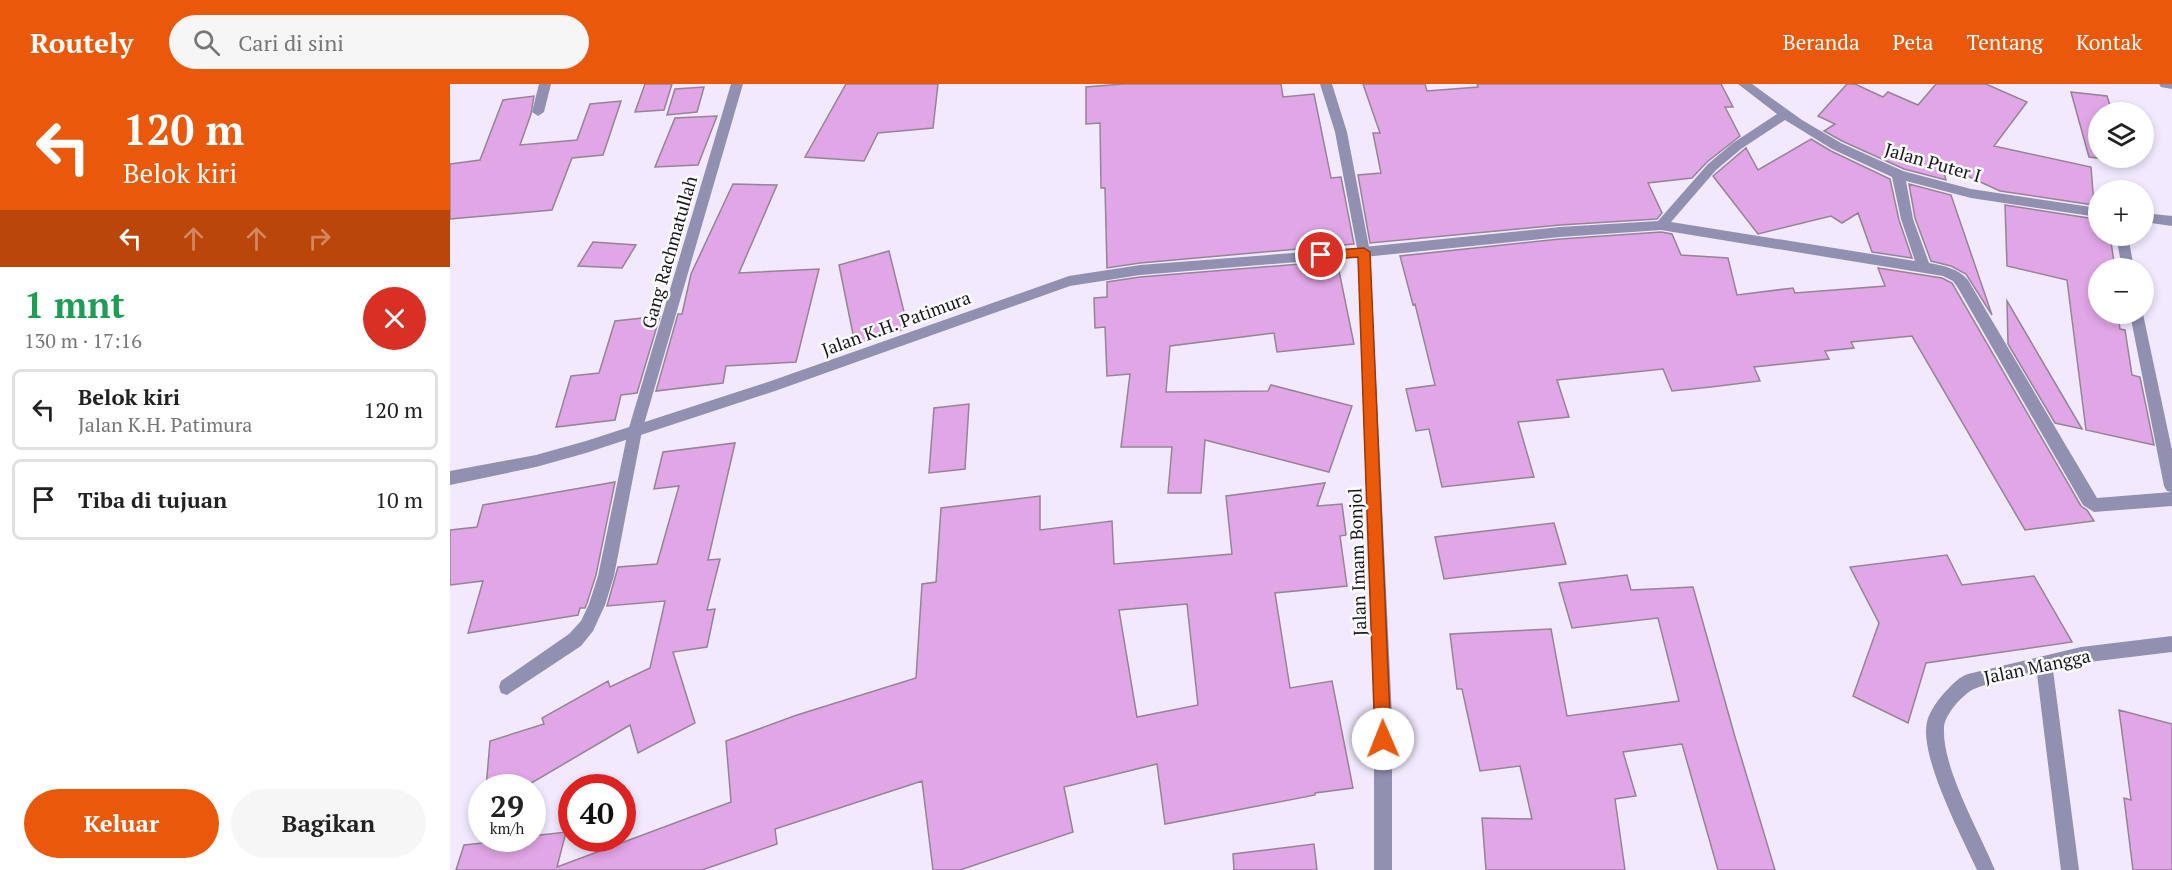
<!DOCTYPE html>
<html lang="id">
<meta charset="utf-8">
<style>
:root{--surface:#fff;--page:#f6f6f6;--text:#222;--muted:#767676;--line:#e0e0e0;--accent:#ea580c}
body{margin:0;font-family:"PT Serif",serif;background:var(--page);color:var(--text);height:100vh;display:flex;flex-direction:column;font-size:22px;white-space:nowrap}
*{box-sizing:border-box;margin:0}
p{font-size:20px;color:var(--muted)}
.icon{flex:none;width:33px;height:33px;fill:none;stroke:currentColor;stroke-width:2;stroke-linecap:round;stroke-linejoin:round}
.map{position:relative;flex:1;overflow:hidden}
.side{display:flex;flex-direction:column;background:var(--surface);width:450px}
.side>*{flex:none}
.top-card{background:#ea580c;color:#fff;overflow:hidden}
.buttons{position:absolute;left:1638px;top:18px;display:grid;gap:12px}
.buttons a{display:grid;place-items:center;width:66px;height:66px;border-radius:50%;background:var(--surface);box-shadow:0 3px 9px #0003;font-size:30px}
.speed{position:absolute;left:18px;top:690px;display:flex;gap:12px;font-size:30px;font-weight:700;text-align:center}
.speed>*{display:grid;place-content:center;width:78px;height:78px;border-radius:50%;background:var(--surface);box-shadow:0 3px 9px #0003;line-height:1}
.speed small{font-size:15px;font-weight:400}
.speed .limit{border:9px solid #d22;background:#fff;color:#111}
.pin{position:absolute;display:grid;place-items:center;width:51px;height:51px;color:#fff;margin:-26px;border:3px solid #fff;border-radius:50%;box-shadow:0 2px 6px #0007}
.me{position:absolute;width:66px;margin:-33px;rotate:359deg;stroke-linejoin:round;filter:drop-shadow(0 0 4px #0008)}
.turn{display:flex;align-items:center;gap:21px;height:126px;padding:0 24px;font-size:27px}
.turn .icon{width:78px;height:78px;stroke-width:2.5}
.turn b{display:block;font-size:42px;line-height:51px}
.lanes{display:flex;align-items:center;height:57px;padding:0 24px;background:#0003;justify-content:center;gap:30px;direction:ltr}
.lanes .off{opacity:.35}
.round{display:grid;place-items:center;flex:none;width:63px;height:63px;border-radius:32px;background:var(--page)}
.overview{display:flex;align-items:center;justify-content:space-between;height:102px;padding:0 24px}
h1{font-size:36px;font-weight:600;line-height:45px;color:#1e9e55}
.cta{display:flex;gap:12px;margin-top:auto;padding:12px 24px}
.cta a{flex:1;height:69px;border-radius:36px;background:var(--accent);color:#fff;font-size:24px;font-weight:600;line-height:69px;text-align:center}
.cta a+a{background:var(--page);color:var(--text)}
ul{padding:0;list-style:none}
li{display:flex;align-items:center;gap:18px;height:81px;margin:0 12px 9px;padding:0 12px;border:3px solid var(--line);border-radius:9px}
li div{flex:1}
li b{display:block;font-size:22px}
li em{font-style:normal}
header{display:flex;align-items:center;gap:36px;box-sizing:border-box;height:84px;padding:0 30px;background:var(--accent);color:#fff}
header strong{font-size:28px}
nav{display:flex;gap:33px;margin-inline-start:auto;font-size:21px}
.search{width:420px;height:54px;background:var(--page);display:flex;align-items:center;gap:15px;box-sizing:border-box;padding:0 21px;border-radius:33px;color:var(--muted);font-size:22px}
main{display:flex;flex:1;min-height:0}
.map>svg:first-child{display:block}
</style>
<header>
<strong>Routely</strong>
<div class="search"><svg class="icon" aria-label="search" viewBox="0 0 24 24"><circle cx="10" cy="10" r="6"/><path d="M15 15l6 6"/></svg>Cari di sini</div>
<nav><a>Beranda</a><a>Peta</a><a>Tentang</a><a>Kontak</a></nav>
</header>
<main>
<section class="side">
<div class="top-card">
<div class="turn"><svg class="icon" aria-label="left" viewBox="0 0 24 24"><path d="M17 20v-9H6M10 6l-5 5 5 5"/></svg><div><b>120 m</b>Belok kiri</div></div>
<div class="lanes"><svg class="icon" aria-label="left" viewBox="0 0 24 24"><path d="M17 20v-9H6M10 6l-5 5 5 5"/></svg><svg class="icon off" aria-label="ahead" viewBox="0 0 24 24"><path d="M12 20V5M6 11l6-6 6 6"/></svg><svg class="icon off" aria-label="ahead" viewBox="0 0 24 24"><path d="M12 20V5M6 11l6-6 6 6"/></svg><svg class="icon off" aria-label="right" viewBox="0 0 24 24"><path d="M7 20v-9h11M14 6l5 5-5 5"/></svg></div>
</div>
<div class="overview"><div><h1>1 mnt</h1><p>130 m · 17:16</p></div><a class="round" style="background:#d93025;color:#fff"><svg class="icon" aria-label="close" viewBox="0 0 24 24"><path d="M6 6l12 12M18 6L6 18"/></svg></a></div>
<ul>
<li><svg class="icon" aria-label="left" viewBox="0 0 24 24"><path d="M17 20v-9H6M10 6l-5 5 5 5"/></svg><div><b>Belok kiri</b><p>Jalan K.H. Patimura</p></div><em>120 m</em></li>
<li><svg class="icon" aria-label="arrive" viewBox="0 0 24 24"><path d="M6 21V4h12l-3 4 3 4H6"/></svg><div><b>Tiba di tujuan</b></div><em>10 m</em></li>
</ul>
<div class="cta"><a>Keluar</a><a>Bagikan</a></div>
</section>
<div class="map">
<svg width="1722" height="786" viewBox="0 0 1722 786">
<rect width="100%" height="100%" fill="#f2e9fe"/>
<!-- building -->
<path fill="#e0a6e6" stroke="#968397" stroke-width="1.5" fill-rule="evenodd" d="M195,0H222L214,26L185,28Z
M396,0H488L483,44L428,49L414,77L355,73Z
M673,0H831L833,13L864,10L881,94L891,93L904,160L690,179L657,184L655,104H651L650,39L636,40V3Z
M913,0H975L977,7L1028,3L1027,0H1271L1283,23H1275L1290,52L1257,78L1242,94L1198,99L1212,129L1207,135L1110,141L920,159L908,91L931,89L923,49H930Z
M1397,0H1405L1433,13L1438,8L1468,21L1486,0H1536L1577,18L1544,62L1641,83L1644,121L1550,107L1491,80L1496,96L1454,85L1392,57L1374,47L1385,40L1368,32Z
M254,3L247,28L217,31L225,5Z
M1621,8L1657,12L1662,28H1648V74H1676L1677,78L1639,73Z
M84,12L81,30L70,61L127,56L140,20L171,17L153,71L122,74L102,126L0,135V80L30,76L53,16Z
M267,32L248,81L205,83L225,34Z
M1361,55L1381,67L1440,95L1449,136L1462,174L1422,168L1408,129L1392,139L1381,132L1308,150L1263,92L1296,64L1308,86Z
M283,100L327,101L289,189L369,185L346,278L276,282L273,299L206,307L228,230H232L241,190Z
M1459,100L1501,111L1542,231L1516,190L1501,182L1481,177L1465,134Z
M1555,121L1645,135L1647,149L1660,152L1665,184H1648V230H1668L1670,245L1675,246L1682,291L1690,293L1704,361L1636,346L1617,196L1557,182Z
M1211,148L1222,150L1231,171L1278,174L1287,211L1343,204L1345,209L1435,202L1428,184L1492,194L1502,199L1631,422L1637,426L1644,437L1575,446L1462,252L1401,258L1404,264L1375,267L1379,275L1304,283L1310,297L1261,303L1222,307L1213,285L1107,296L1119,333L1068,338L1084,393L992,403L979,345L966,347L956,305L985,301L965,220L963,221L950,172L1110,155Z
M143,158L186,161L172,184L128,182Z
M439,167L458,244L405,260L389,181Z
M887,177L904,260L827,268L824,249L720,262L716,308L818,307L821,301L902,322L879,388L755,356L751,409H718L722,363H671L680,290L657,292L655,243L645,244L644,214L657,213V198L690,193Z
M1557,217L1632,345L1605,339L1558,260Z
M210,232L187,309L171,311L165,336L106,343L121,292L149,289L165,237Z
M519,320L515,385L479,389L484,324Z
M285,359L258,476L270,475L257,526L265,525L257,563L223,568L245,639L188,669L180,641L73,704H36L40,657L94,640L92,634L158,597L160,603L200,584L215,517L157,522L168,483L207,480L229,402L204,405L213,368Z
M165,398L146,491L137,519L135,524H130L128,531L18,549L33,497L0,501V446L27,443L33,421Z
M875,399L867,422L892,420L896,451L890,452L897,502L825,509L840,604L882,597L903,704L865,709V711L715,740L707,680L614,703L623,748L510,786H483L472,697L325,745L327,760L252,786H6L14,761L82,754V752L116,748L107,783L281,718L276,657L347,631L466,594L472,500L486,498L491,424L590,412V446L662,437L664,480L782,470L776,412ZM737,520L748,621L687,633L669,526Z
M1104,439L1116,480L994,495L985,453Z
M1497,471L1512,501L1584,492L1622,558L1476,579L1458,639L1403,612L1429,539L1400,483Z
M1177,491L1181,506L1243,503L1285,653L1325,786H1268L1232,660L1173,668L1186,712L1165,715L1175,786H1036L1032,734L1082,735L1070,682L1030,687L1012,605H1007L1000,550L1101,545L1117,632L1229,617L1208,534L1122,544L1109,499Z
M1669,626L1722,640V786H1683L1674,714L1681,716Z
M864,760L867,786H784L783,770Z"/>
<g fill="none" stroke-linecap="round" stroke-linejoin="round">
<!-- minor -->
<path fill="#9190b1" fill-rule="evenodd" d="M89,0H101L94,28L88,32L82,28Z
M281,0H293L192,347L164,492L155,521L143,547L131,562L57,611L51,609L49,603L51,597L119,550L131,537L139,520L148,492L178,347Z
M1288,0H1302L1352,36L1391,59L1453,87L1521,105L1648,124V133L1521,114L1456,97L1463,135L1479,179C1494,182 1508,184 1518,196L1647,414L1721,408L1717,407L1714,402L1680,230H1693L1722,366V422L1644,428L1633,421L1508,204L1503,197L1493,192L1211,146L1110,153L914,173L908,168L914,163L1110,143L1208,137L1258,80L1283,59L1327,30ZM1335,36L1382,65L1442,93L1451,135L1465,177L1221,138L1266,86L1291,65Z
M1709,0H1722V5L1711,3Z
M1694,129L1722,132V142L1694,138Z
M1666,152H1678L1684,184H1672Z
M1722,552V568L1631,579L1603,586L1629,786H1611L1587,590C1567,594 1543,597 1524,605C1513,610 1494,631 1494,644C1492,684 1529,747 1545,786H1527C1512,753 1469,672 1477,638C1479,628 1489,614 1496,607C1503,600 1509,593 1518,590L1631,563Z"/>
<!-- tertiary -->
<path fill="#9190b1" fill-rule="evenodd" d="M870,0H882L897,48L920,168L942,633V786H924V633L908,173L690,191L620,202L325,307L136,369L86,383L0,401V387L86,371L136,357L318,298L619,192L690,181L907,164L885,48Z"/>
</g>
<!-- route -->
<path fill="#ea580c" stroke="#983908" stroke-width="1.5" d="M914,164L920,168L941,655L938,661L933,663L927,661L925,655L908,173L871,176L865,171L871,167Z"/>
<g text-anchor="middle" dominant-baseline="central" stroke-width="5" stroke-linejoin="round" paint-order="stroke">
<!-- street labels -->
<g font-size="18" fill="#19151e" stroke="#fbfbfb">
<text transform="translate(1483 78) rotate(16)">Jalan Puter I</text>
<text transform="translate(219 168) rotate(-74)">Gang Rachmatullah</text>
<text transform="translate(446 239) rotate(-20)">Jalan K.H. Patimura</text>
<text transform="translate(907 478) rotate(-92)">Jalan Imam Bonjol</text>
<text transform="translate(1587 582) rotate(-12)">Jalan Mangga</text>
</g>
</g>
</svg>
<div class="buttons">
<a><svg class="icon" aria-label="layers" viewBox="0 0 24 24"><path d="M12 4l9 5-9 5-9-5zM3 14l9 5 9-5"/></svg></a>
<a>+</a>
<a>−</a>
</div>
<div class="speed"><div>29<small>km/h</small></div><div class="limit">40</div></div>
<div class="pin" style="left:871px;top:171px;background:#d93025"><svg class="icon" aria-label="arrive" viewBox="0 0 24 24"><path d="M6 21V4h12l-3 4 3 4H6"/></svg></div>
<svg class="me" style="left:933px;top:655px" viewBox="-20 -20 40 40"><circle r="19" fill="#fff"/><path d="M0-13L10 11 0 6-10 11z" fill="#ea580c"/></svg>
</div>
</main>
